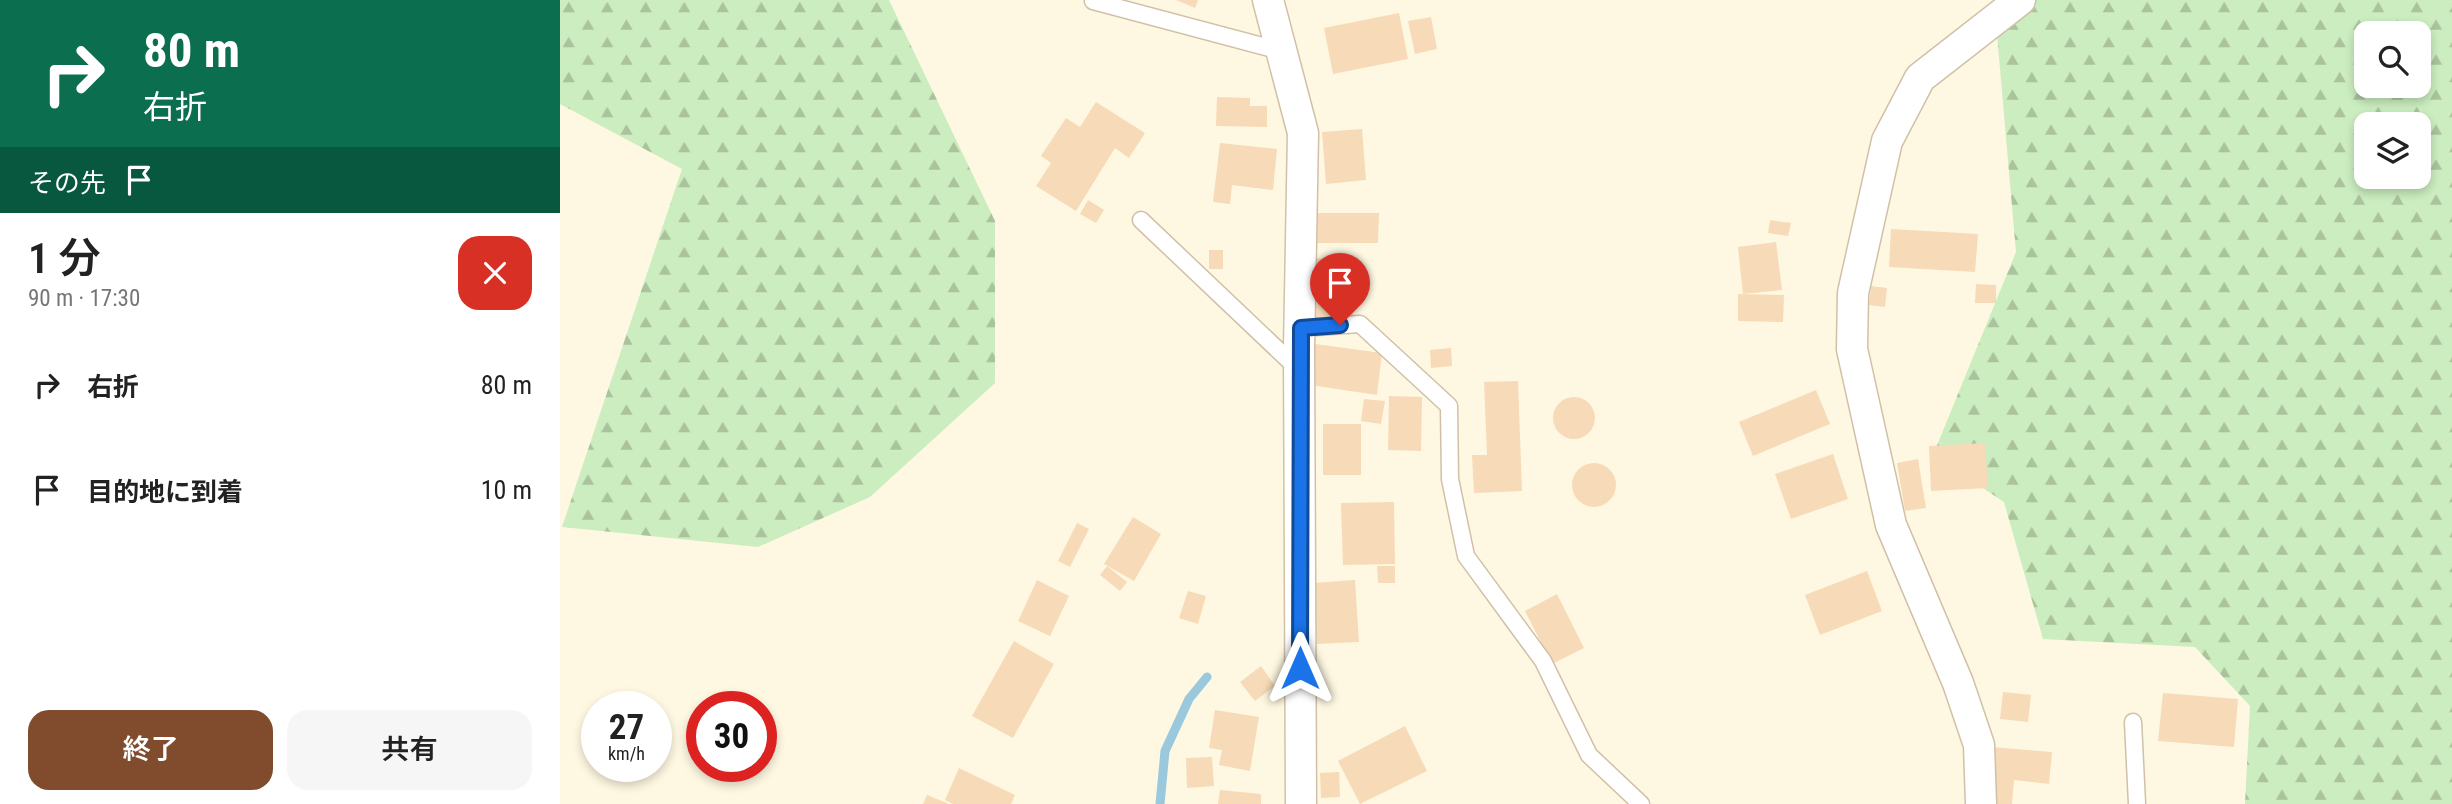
<!DOCTYPE html>
<html lang="ja">
<meta charset="utf-8">
<style>
:root{--surface:#fff;--page:#f6f6f6;--text:#222;--muted:#767676;--accent:#804c2d}
body{margin:0;font-family:"Roboto Condensed","Noto Sans JP",sans-serif;background:var(--page);color:var(--text);height:100vh;display:flex;flex-direction:column;font-size:26px;white-space:nowrap}
*{box-sizing:border-box;margin:0}
p{font-size:23px;color:var(--muted)}
.icon{flex:none;width:38px;height:38px;fill:none;stroke:currentColor;stroke-width:2;stroke-linecap:round;stroke-linejoin:round}
.map{position:relative;flex:1;overflow:hidden}
.panel{display:flex;flex-direction:column;background:var(--surface);width:560px}
.panel>*{flex:none}
.top-card{background:#0b6e4f;color:#fff;overflow:hidden}
.tools{position:absolute;left:1794px;top:21px;display:grid;gap:14px}
.tools a{display:grid;place-items:center;width:77px;height:77px;border-radius:14px;background:var(--surface);box-shadow:0 4px 10px #0003;font-size:35px}
.speed{position:absolute;left:21px;top:691px;display:flex;gap:14px;font-size:35px;font-weight:700;text-align:center}
.speed>*{display:grid;place-content:center;width:91px;height:91px;border-radius:50%;background:var(--surface);box-shadow:0 4px 10px #0003;line-height:1}
.speed small{font-size:18px;font-weight:400}
.speed .limit{border:10px solid #d22;background:#fff;color:#111}
.pin{position:absolute;display:grid;place-items:center;width:60px;height:60px;color:#fff;margin:-72px -30px;border-radius:50% 50% 50% 0;rotate:-45deg;box-shadow:0 0 7px #0007}
.pin .icon{rotate:45deg}
.me{position:absolute;width:77px;margin:-38px;rotate:0deg;stroke-linejoin:round;filter:drop-shadow(0 0 5px #0008)}
.turn{display:flex;align-items:center;gap:24px;height:147px;padding:0 28px;font-size:32px}
.turn .icon{width:91px;height:91px;stroke-width:2.5}
.turn b{display:block;font-size:49px;line-height:60px}
.then{display:flex;align-items:center;height:66px;padding:0 28px;background:#0003;gap:14px;font-size:26px}
.round{display:grid;place-items:center;flex:none;width:74px;height:74px;border-radius:21px;background:var(--page)}
.head{display:flex;align-items:center;justify-content:space-between;height:119px;padding:0 28px}
h1{font-size:42px;font-weight:600;line-height:52px}
.action{display:flex;gap:14px;margin-top:auto;padding:14px 28px}
.action a{flex:1;height:80px;border-radius:21px;background:var(--accent);color:#fff;font-size:28px;font-weight:600;line-height:80px;text-align:center}
.action a+a{background:var(--page);color:var(--text)}
ul{padding:0;list-style:none}
li{display:flex;align-items:center;gap:21px;height:105px;padding:0 28px}
li div{flex:1}
li b{display:block;font-size:26px}
li em{font-style:normal}
main{display:flex;flex:1;min-height:0}
.map>svg:first-child{display:block}
</style>
<main>
<section class="panel">
<div class="top-card">
<div class="turn"><svg class="icon" aria-label="right" viewBox="0 0 24 24"><path d="M7 20v-9h11M14 6l5 5-5 5"/></svg><div><b>80 m</b>右折</div></div>
<div class="then">その先<svg class="icon" aria-label="arrive" viewBox="0 0 24 24"><path d="M6 21V4h12l-3 4 3 4H6"/></svg></div>
</div>
<div class="head"><div><h1>1 分</h1><p>90 m · 17:30</p></div><a class="round" style="background:#d93025;color:#fff"><svg class="icon" aria-label="close" viewBox="0 0 24 24"><path d="M6 6l12 12M18 6L6 18"/></svg></a></div>
<ul>
<li><svg class="icon" aria-label="right" viewBox="0 0 24 24"><path d="M7 20v-9h11M14 6l5 5-5 5"/></svg><div><b>右折</b></div><em>80 m</em></li>
<li><svg class="icon" aria-label="arrive" viewBox="0 0 24 24"><path d="M6 21V4h12l-3 4 3 4H6"/></svg><div><b>目的地に到着</b></div><em>10 m</em></li>
</ul>
<div class="action"><a>終了</a><a>共有</a></div>
</section>
<div class="map">
<svg width="1892" height="804" viewBox="0 0 1892 804">
<defs>
<pattern id="forest-firs" width="22" height="20" patternUnits="userSpaceOnUse" patternTransform="scale(1.75)"><rect width="22" height="20" fill="#cbedbf"/><path d="M5 1l3.5 6h-7zM16 11l3.5 6h-7z" fill="#aac39d"/></pattern>
</defs>
<rect width="100%" height="100%" fill="#fef8e2"/>
<!-- forest -->
<path fill="url(#forest-firs)" fill-rule="evenodd" d="M0,0H329L435,221V383L310,497L198,547L2,527L122,169L0,104Z
M1434,0H1892V804H1685L1690,706L1635,647L1483,639L1444,502L1373,455L1456,252ZM1806,33H1858V86H1806ZM1806,124H1858V177H1806Z"/>
<g fill="none" stroke-linecap="round" stroke-linejoin="round">
<!-- stream -->
<path stroke="#9ac8dd" stroke-width="9" d="M600,804L605,751L629,699L647,677"/>
</g>
<!-- building -->
<path fill="#f7dab7" d="M616,0H638L635,8Z
M839,13L848,59L773,74L764,28Z
M871,17L877,49L855,54L848,21Z
M657,97L690,98V106H707V127L656,126Z
M536,102L585,133L569,158L555,148L516,211L476,186L491,163L481,156L506,118L520,127Z
M802,129L806,180L766,184L762,132Z
M660,143L717,149L713,190L672,185L670,204L653,202Z
M528,200L544,210L536,223L520,214Z
M756,213H819L818,243H756Z
M1210,220L1231,223L1228,236L1208,233Z
M1331,229L1418,234L1415,272L1329,267Z
M1216,242L1222,290L1183,294L1178,247Z
M649,250H663V269H649Z
M754,258L798,262L792,322L747,317Z
M1416,284L1436,285V303H1415Z
M1311,286L1327,288L1325,307L1309,305Z
M1178,294L1224,295L1223,322L1178,321Z
M748,343L822,353L817,395L743,384Z
M891,348L892,366L871,368L870,350Z
M958,381L962,491L914,493L912,455H927L924,382Z
M1256,390L1270,424L1193,456L1179,422Z
M829,396L862,397L861,451L828,450Z
M993 418a21 21 0 1 1 42 0a21 21 0 1 1-42 0Z
M804,399L825,401L821,424L801,421Z
M763,424H801V475H763Z
M1425,443L1428,488L1371,491L1369,446Z
M1273,454L1288,499L1231,519L1215,474Z
M1358,459L1366,508L1345,511L1337,463Z
M1012 485a22 22 0 1 1 44 0a22 22 0 1 1-44 0Z
M834,502L835,564L783,565L781,503Z
M573,517L601,534L574,581L544,564Z
M517,523L529,529L510,567L498,561Z
M547,566L567,582L560,591L540,575Z
M817,566H835V583H818Z
M1307,571L1322,611L1260,635L1245,595Z
M477,580L509,596L490,636L458,621Z
M795,580L799,642L757,644L753,583Z
M628,591L646,596L638,624L619,618Z
M997,594L1024,648L992,664L965,611Z
M454,641L494,664L453,738L412,716Z
M701,666L715,686L695,701L680,682Z
M1443,692L1471,695L1468,722L1440,719Z
M1603,693L1678,699L1674,747L1598,741Z
M655,710L699,717L690,771L659,765L662,750L649,748Z
M845,726L867,771L800,804L778,761Z
M1430,747L1492,752L1489,784L1454,780L1452,804H1425Z
M652,757L654,786L627,788L626,758Z
M399,768L455,795L451,804H393L385,800Z
M779,772L780,797L761,798L760,773Z
M660,790L701,794V804H658Z
M367,795L389,804H363Z"/>
<g fill="none" stroke-linecap="round" stroke-linejoin="round">
<!-- service casing -->
<g stroke="#d1c0a8" stroke-width="19">
<path id="service" d="M533,1L721,51
M581,220L738,369
M741,328L800,324L889,406L890,479L906,556L983,661L1029,755L1081,804
M1573,722L1577,804"/>
</g>
<!-- minor casing -->
<g stroke="#d1c0a8" stroke-width="33">
<path id="minor" d="M708,0L743,133L739,349L741,804
M1421,804L1419,745L1398,683L1331,525L1292,349L1293,293L1327,141L1360,78L1460,0"/>
</g>
<!-- service -->
<use href="#service" stroke="#fff" stroke-width="16"/>
<!-- minor -->
<use href="#minor" stroke="#fff" stroke-width="30"/>
</g>
<g fill="none" stroke-linecap="round" stroke-linejoin="round">
<!-- route casing -->
<g stroke="#114b97" stroke-width="18">
<path id="route" d="M740,668L741,328L780,325"/>
</g>
<!-- route -->
<use href="#route" stroke="#1a73e8" stroke-width="12"/>
</g>
</svg>
<div class="tools">
<a><svg class="icon" aria-label="search" viewBox="0 0 24 24"><circle cx="10" cy="10" r="6"/><path d="M15 15l6 6"/></svg></a>
<a><svg class="icon" aria-label="layers" viewBox="0 0 24 24"><path d="M12 4l9 5-9 5-9-5zM3 14l9 5 9-5"/></svg></a>
</div>
<div class="speed"><div>27<small>km/h</small></div><div class="limit">30</div></div>
<div class="pin" style="left:780px;top:325px;background:#d93025"><svg class="icon" aria-label="arrive" viewBox="0 0 24 24"><path d="M6 21V4h12l-3 4 3 4H6"/></svg></div>
<svg class="me" style="left:740px;top:668px" viewBox="-20 -20 40 40"><path d="M0-17L14 15 0 8-14 15z" fill="#1a73e8" stroke="#fff" stroke-width="4"/></svg>
</div>
</main>
